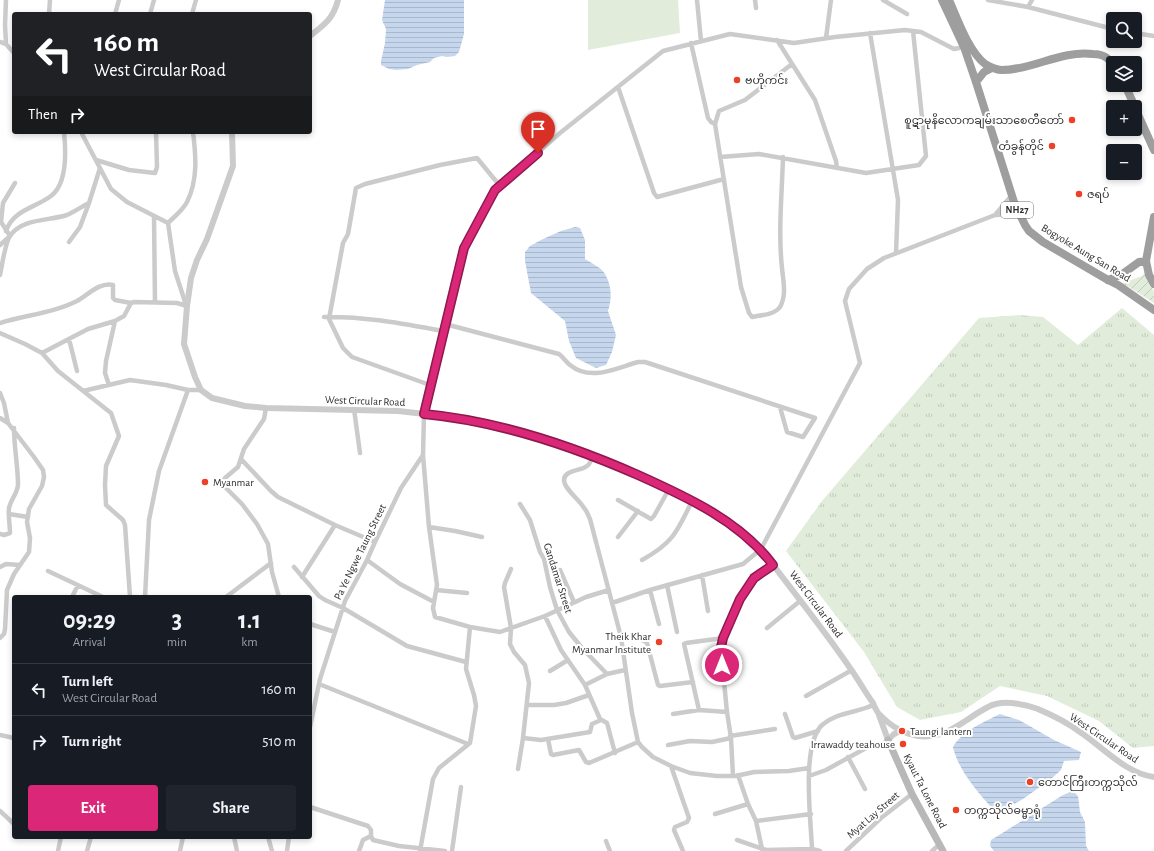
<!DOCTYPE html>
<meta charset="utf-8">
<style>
:root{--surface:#171b24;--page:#20242c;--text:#f1f3f6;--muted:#9ea1a6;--line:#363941;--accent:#db2777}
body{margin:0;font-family:"Alegreya Sans","Noto Sans Myanmar",sans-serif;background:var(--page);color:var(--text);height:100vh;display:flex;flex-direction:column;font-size:15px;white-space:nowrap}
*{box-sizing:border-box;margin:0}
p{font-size:13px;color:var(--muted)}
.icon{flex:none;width:22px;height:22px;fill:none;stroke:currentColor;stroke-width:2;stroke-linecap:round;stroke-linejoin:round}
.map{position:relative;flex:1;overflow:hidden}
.panel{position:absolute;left:12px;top:595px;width:300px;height:244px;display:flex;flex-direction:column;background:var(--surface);border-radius:4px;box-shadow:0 2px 6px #0003}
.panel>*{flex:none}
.guide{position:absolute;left:12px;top:12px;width:300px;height:122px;border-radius:4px;box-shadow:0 2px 6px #0003;background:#202124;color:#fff;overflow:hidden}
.fabs{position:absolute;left:1106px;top:12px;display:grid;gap:8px}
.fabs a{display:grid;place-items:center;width:36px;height:36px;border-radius:4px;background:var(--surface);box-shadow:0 2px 6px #0003;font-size:20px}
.pin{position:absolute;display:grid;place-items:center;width:34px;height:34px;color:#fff;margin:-41px -17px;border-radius:50% 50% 50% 0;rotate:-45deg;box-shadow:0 0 4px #0007}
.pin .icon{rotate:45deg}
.me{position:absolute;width:44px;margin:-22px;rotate:0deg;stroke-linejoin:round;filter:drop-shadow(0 0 3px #0008)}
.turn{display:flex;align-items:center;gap:14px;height:84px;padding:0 16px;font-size:18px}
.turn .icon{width:52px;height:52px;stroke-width:2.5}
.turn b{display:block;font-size:28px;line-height:34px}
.then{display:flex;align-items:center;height:38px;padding:0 16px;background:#0003;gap:8px;font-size:15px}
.eta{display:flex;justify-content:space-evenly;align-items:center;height:68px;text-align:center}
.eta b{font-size:24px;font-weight:600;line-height:28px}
.cta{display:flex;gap:8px;margin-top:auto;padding:8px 16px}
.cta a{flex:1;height:46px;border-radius:4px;background:var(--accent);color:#fff;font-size:16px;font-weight:600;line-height:46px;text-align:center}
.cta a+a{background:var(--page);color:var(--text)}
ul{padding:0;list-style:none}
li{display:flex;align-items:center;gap:12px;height:52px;padding:0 16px;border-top:1px solid var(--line)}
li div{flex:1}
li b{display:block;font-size:15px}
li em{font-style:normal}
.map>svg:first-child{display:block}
</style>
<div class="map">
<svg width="1154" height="851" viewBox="0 0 1154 851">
<defs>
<pattern id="grass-tufts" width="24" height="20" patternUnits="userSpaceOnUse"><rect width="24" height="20" fill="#e1ecdb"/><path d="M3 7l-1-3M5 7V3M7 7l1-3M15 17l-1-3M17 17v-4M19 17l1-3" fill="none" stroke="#c1cbbc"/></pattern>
<pattern id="garden-furrows" width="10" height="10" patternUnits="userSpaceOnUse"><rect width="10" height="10" fill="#e1ecdb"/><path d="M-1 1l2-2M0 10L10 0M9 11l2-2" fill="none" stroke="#c1cbbc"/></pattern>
<pattern id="water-rules" width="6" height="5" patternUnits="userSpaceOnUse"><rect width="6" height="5" fill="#c6d6ed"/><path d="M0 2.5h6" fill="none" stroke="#aab8cc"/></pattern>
</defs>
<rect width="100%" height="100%" fill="#fff"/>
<!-- grass -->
<path fill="url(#grass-tufts)" d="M1122,308L1154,335V746L1133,748L1099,721L1047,696L1000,686L961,712L920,720L897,707L864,652L786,551L822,501L979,318L1020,315L1043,317L1078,345Z"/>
<!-- park -->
<path fill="#e1ecdb" d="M588,0H678L680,33L588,50Z"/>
<!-- garden -->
<path fill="url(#garden-furrows)" d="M1145,272L1154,292V303L1129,287L1120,284L1142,276Z"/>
<!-- water -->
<path fill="url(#water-rules)" d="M385,0H464V34L459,52L455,56L447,57L442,56L434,58L430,62L417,65L408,69L396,70L389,69L381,65V61L385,43L386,29L382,20Z
M575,227L580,228L585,240V259C591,263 601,267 605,274C612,286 612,299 608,311L616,335L612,352L606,365L596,368L576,358L569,341L565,321L531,293L525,261V252L530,246L543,239L561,231Z
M1000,714L1019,720L1054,740L1081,752L1079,760L1064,761L1061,770L1051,779L1023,799L1007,808H992C977,791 958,770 953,747C962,731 984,722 1000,714Z
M1073,791L1078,796L1080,812L1085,822L1086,846L1089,851H994L990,846L991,840L1063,795Z"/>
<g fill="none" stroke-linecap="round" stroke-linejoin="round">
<!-- minor -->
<path stroke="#cbcbcb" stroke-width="4.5" d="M697,0L701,41
M755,0L756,8
M883,0L907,14
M988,0L1028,7L1113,29
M1028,7L1032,0
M49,14L50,0
M115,14L119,0
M150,14L154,0
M192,14L196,0
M870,33L898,200L896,253
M1135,33L1154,36
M826,38L831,0
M777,40L815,100L836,161L837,168
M0,42L6,44L14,53
M691,43L708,118L711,122L715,124L741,287L749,313L752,317C761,315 774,315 780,307C787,295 783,280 782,268C778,231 782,194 783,157
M6,44L5,25L6,0
M618,87L654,193L657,197L724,179
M715,124L719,111L745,100L792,64
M81,132L111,189L127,202L168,223L175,271L186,305
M720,157L759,154L866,173L919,165L926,156L913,31
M96,160L129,170L155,173L157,167L156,132
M995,215L1012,195
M154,216L155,302
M168,223C174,217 183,210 187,202C198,180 196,156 193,132
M6,231C13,210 35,208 51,196C68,183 66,151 64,132
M69,242L80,227L89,203
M0,245L10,236L1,222L3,203L15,183
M0,275C2,266 5,243 10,236C22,218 49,221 67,215C74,212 81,207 89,203L100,168
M324,317C364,316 404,324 443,331
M0,323C26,315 53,313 77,301C88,295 99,282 113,285V298L115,300L131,303
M445,324L559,354C563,357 566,362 570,365C591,382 616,368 638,362H645L815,418L803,437L787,432L780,407
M0,333L25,344L42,353L58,371L111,413L119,436L106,466L105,485L106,505L123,520L125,525L130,597
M69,339L77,371
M42,353L88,329L115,321L124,316L131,303L134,302L177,303L187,306
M109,385L105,373L106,361L115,321
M430,385L352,357L343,348L329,319L343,243L348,234L356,188L365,184L440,165L477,158L500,186
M83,391L130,380L166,385L188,390H201
M0,393L4,403L8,423L34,457L43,470L44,477L42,486L29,509L27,522L30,538L29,552L14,574L7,590L5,629L4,634L0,638
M266,408L264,419L244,449L238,467L225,478L222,484L242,504L257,524L268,544L272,572L279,597
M354,409L360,453
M0,418L8,423
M423,455L429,527L437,585L433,608L435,617L470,627L500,632L545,616L586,597L609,590
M593,456C591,460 590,464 587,466C581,471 564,470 564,480C564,489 580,500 584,508C587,511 588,515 590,519L621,637L632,713L638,742L642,747L653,757L671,766L690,773L717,776H736L754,772L789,771L809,768
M241,459L271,491L278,497L335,525L375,542
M618,500L651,519L654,516L669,489
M520,504L530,520L540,552L544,559L550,587L557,610L569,632L582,648L607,674L625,670
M9,514L28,517
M429,527L455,531L482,537
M0,534L4,535L10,533C10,525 8,516 9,508C11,499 17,494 18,485C18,466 14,447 14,428
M618,537L638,511
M367,560L400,584L434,602
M642,560C673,543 677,532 692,501
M0,567L6,564L20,565
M294,567L319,596L325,600L343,608L407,646L466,662
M511,569L505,583L504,587L511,628L510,644L514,652L525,665L529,683L523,738L518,769
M560,570L574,602
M48,571L103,597
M702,575L708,611
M302,577L335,525
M667,585L677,632
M436,590L467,593
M650,590L659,624
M72,597L78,585
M145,597L149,520L159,471L188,390
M226,597L271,563
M612,603L650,590L743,564L761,549L860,363L845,301L849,289L867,269L884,258L995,215L1019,214
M545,616L561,650L585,685L600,719L607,723L615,753
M310,624L335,632
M767,628L800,601
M621,637C630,640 640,636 647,643L658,685L660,686L693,682
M550,671L568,660
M319,684L468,744
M585,685L607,674
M806,696L852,670
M527,705H554L566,703L589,695
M699,710L684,644L686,643L723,638
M673,714L699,710L727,712
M785,714L793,737L795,738L818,731
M310,727L320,679L345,601L367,560L375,542L401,488L423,455L424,414L427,398L464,248L495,190L560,133L663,51L730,34L794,43L835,37L905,30L921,32L954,49L964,47
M0,735L14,738
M730,736L775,729
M523,738L541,740L590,732L592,724L601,720
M548,739L551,754L553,755L579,750L586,762L589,763L638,742
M668,745L690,741L712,742L731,738
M848,757L865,789
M671,766L689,818L687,822L675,827L674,830L683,851
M738,775L748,804L756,821L762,849
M733,776L731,738L727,712L721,652L723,638L740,599L754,578L773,565
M809,776L826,770L866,748L884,743L888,740
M310,807L368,826L371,830V836L373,840L399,846L445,851
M0,811L14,824
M715,814L748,804
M756,821L811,814
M234,837L237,851
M268,837L272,851
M737,840L766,850L812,849L820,851
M606,841L610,851
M812,849C811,821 801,745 822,725C837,712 857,713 873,705
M58,851L61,837
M87,851L91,837
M180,851L183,837
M287,851L289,837
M359,851L363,840L371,836
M420,851L433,779L439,768L470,743L476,706L474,695L466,669L470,627
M452,851L461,787
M846,851L881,818L912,794
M932,851L940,844"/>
<!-- tertiary -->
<path stroke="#cbcbcb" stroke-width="6" d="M310,36C325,24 333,19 338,0
M232,132L233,166L207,239L197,260L191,278L187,306L184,344L195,377L201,390L212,398L245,406L266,408L398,411L434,415L503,427L538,437L585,452L672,490L729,523L761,549C791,589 822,627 850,668C858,679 865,692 873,703C875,708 877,713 881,716C897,732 918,741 941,734C958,728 972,715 988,707C1002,699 1023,704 1038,709C1052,715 1068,723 1080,732C1104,748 1125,773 1154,777
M879,715L888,740
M888,740L894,734L900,731"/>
<!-- secondary -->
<path stroke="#b8b8b8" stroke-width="7" d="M888,740L912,794L943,851"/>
<!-- trunk -->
<path stroke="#9e9e9e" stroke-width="8" d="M942,0L964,47L976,82L1014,202L1025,225L1029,231L1043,242L1108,280L1118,285L1154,310
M949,0C958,20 968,50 985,64C990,67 996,70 1002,70C1033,70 1061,50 1093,54C1098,54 1103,55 1107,58C1109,60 1111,63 1113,65
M976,82L984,72L992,68
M1125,85L1135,107
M1135,108L1154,150
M1154,217L1146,261L1149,275L1154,284
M1108,280L1121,275L1139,262L1146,261"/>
</g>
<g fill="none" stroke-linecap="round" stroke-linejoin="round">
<!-- route casing -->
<g stroke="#8e194d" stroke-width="10">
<path id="route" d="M538,153L495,190L464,248L424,414C499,421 570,445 638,475C687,497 740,521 773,565L754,578L740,599L723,638L720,652L722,665"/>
</g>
<!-- route -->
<use href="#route" stroke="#db2777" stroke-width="7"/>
</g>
<!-- markers -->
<g fill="#ee3f27" stroke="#fff" stroke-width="1.5">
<circle cx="737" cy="80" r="4"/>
<circle cx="1072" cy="120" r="4"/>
<circle cx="1052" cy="146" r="4"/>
<circle cx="1079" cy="194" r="4"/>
<circle cx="205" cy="482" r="4"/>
<circle cx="659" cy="642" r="4"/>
<circle cx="902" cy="731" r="4"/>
<circle cx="903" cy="744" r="4"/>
<circle cx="1030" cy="782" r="4"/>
<circle cx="956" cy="810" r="4"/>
</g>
<g text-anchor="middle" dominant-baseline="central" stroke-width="4" stroke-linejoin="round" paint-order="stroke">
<!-- shield labels -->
<rect fill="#fff" stroke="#6d6d6d" stroke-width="1" x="1001" y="202" width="32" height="16" rx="3"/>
<g font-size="10" font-weight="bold" fill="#2e2e2e">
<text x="1017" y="210">NH27</text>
</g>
<!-- poi labels -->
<g font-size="11" fill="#2e2e2e" stroke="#fff" text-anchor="start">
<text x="745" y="80">ဗဟိုကင်း</text>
<text x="1064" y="120" text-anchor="end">စူဋာမုနိလောကချမ်းသာစေတီတော်</text>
<text x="1044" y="146" text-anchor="end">တံခွန်တိုင်</text>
<text x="1087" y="194">ဇရပ်</text>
<text x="213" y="482">Myanmar</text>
<text x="651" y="636" text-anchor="end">Theik Khar<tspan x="651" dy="13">Myanmar Institute</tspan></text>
<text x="910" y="731">Taungi lantern</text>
<text x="895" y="744" text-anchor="end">Irrawaddy teahouse</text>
<text x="1038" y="782">တောင်ကြီးတက္ကသိုလ်</text>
<text x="964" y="810">တက္ကသိုလ်ဓမ္မာရုံ</text>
</g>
<!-- street labels -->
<g font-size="11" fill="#2e2e2e" stroke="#fff">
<text transform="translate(1086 253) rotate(31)">Bogyoke Aung San Road</text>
<text transform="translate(365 401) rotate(2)">West Circular Road</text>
<text transform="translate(360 552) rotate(-64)">Pa Ye Ngwe Taung Street</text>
<text transform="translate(558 578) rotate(72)">Gandamar Street</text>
<text transform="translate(816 604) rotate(53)">West Circular Road</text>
<text transform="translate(1104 738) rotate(34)">West Circular Road</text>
<text transform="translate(925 791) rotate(63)">Kyaut Ta Lone Road</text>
<text transform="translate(873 815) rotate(-41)">Myat Lay Street</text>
</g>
</g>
</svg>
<div class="fabs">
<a><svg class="icon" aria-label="search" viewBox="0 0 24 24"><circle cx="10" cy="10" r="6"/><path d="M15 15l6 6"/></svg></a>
<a><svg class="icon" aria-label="layers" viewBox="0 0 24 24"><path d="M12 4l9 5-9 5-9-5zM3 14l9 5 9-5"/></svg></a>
<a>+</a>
<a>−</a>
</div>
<div class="pin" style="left:538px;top:153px;background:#d93025"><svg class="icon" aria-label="arrive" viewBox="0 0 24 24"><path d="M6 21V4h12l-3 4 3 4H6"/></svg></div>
<svg class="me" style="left:722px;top:665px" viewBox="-20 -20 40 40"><circle r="17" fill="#db2777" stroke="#fff" stroke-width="3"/><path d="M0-11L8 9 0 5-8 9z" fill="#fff"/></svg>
<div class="guide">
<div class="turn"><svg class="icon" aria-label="left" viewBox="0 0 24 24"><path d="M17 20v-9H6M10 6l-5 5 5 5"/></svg><div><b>160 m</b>West Circular Road</div></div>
<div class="then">Then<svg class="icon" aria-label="right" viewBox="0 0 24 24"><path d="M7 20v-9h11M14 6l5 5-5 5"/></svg></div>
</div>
<section class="panel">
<div class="eta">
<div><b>09:29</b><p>Arrival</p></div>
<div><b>3</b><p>min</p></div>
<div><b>1.1</b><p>km</p></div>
</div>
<ul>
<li><svg class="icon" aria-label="left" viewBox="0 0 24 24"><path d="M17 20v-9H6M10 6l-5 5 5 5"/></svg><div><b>Turn left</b><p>West Circular Road</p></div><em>160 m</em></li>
<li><svg class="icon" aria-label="right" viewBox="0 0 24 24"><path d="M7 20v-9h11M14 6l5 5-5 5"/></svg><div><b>Turn right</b></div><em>510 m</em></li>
</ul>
<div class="cta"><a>Exit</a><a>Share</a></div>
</section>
</div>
